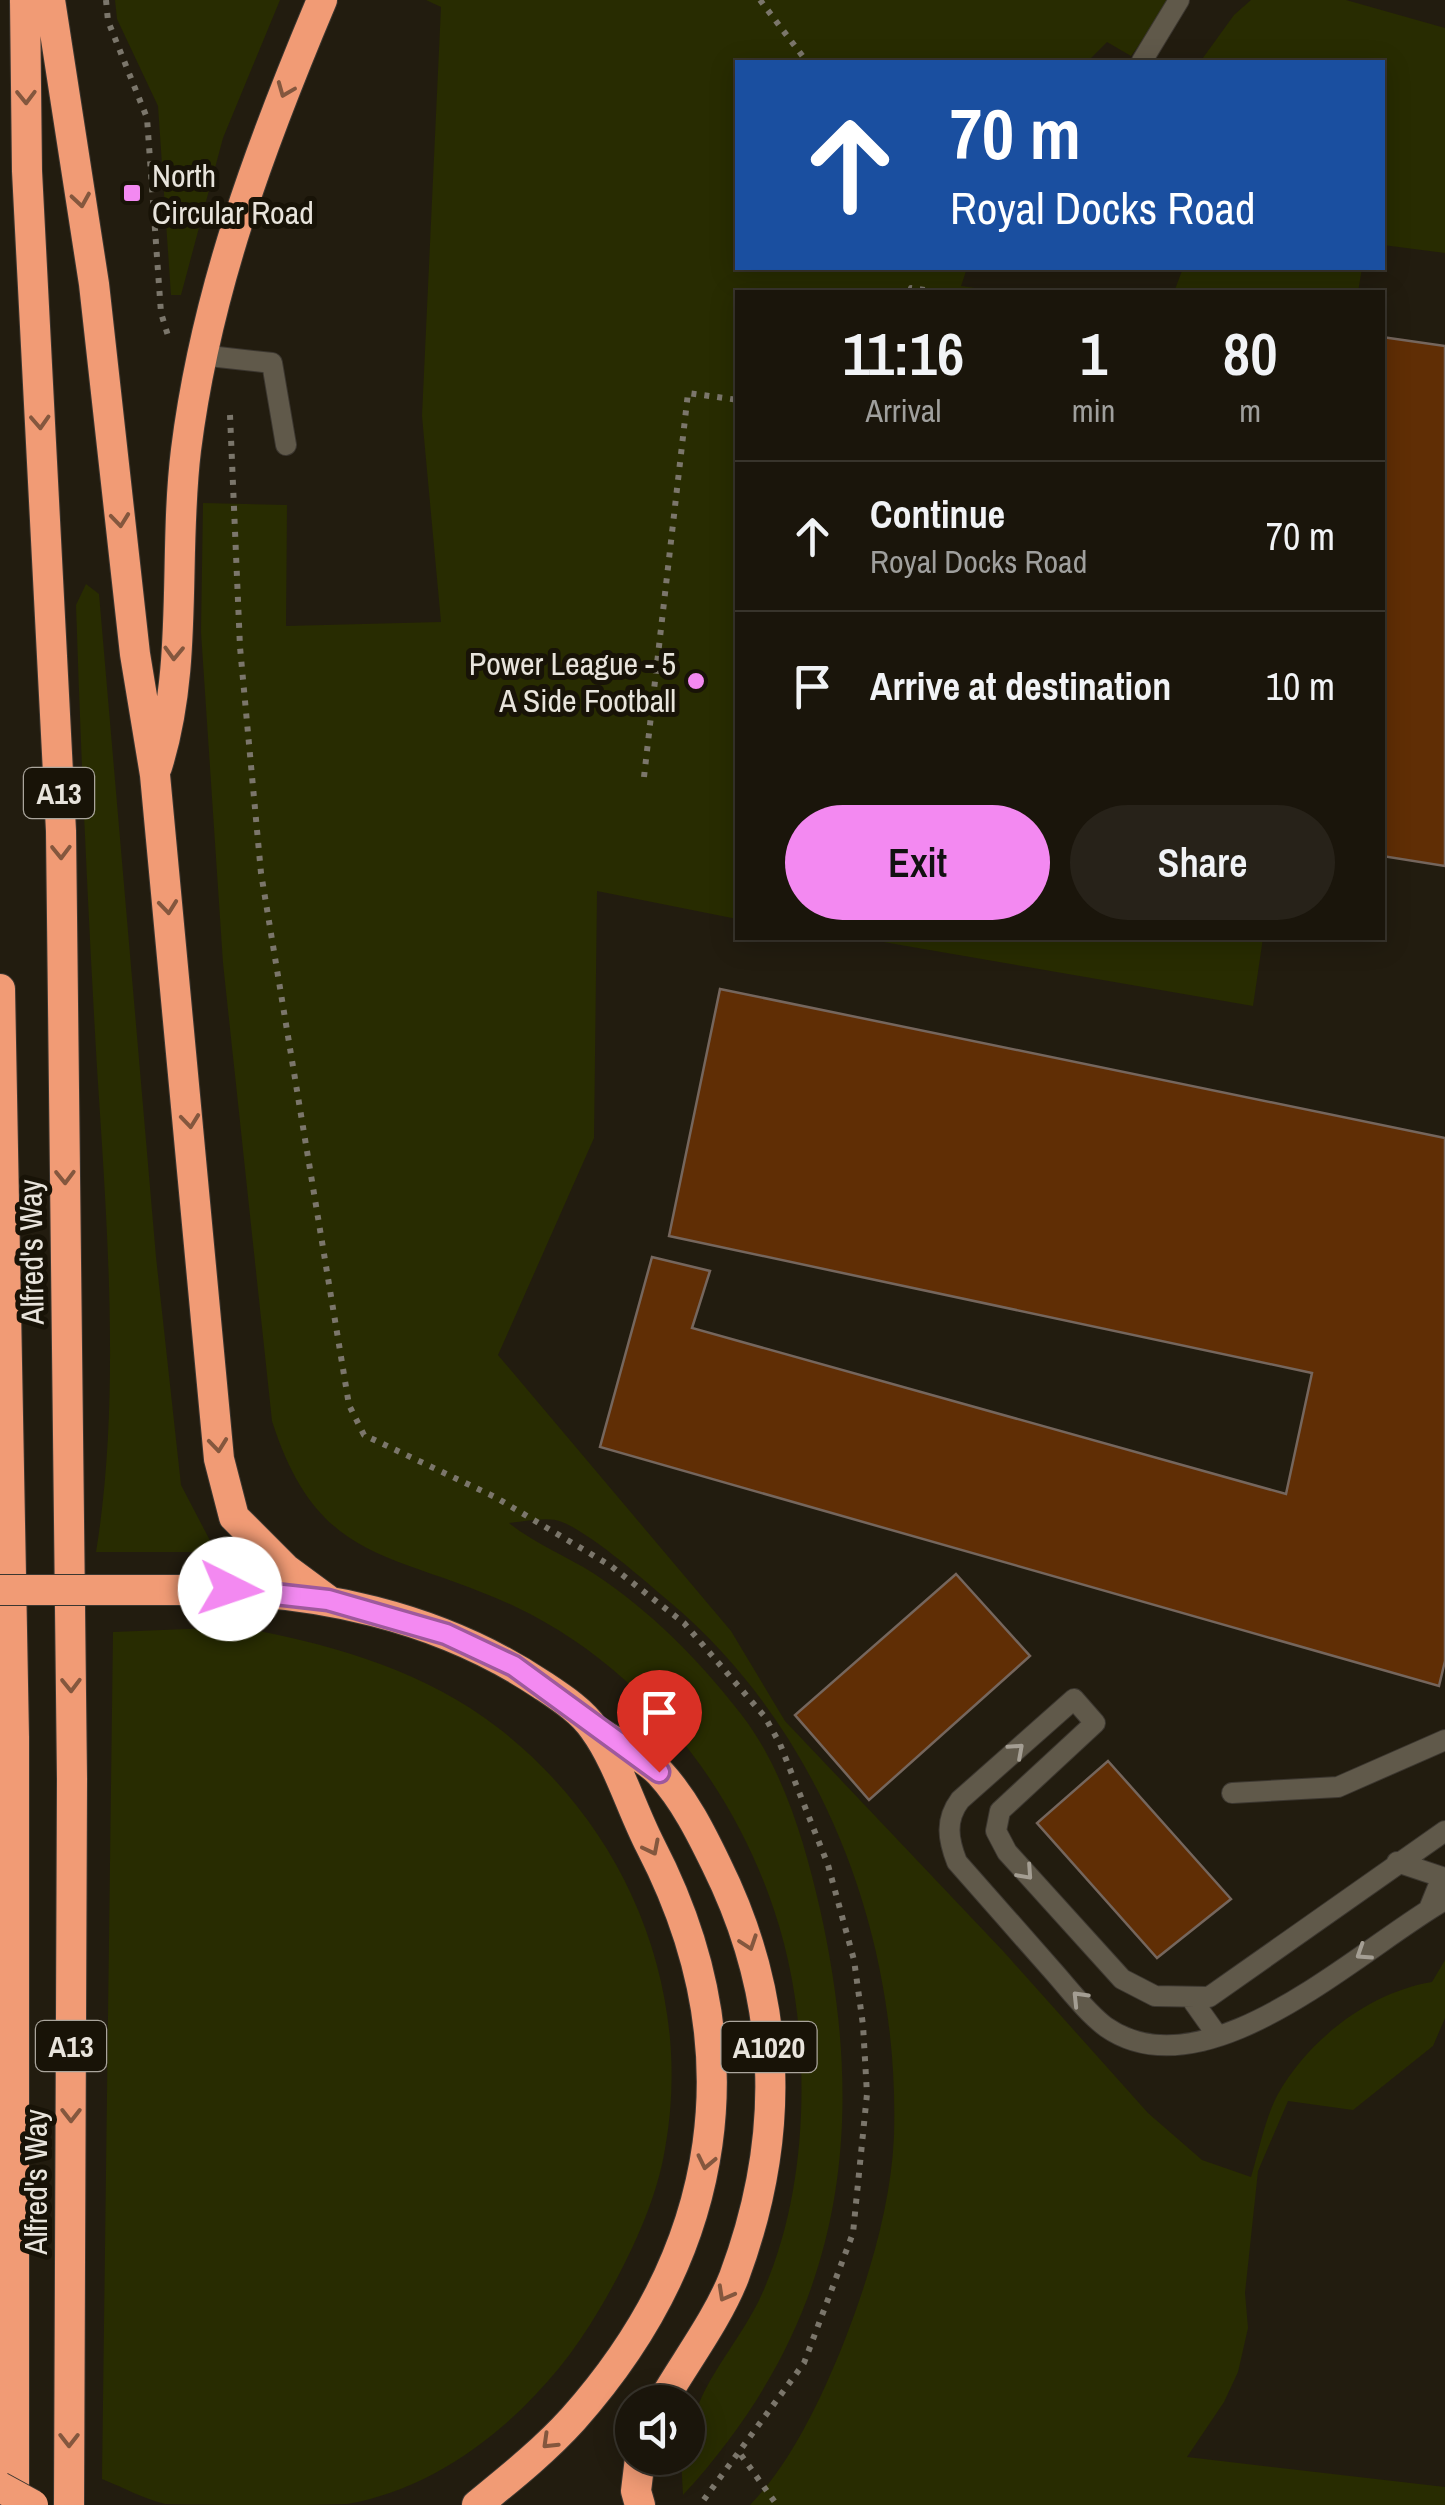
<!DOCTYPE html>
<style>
:root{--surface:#1a150b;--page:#272219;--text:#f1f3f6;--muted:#9f9f9d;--line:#38342c;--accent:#f389f1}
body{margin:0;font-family:"Archivo Narrow",sans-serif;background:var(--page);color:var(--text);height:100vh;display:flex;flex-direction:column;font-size:38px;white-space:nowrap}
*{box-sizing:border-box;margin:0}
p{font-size:32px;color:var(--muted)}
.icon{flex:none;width:55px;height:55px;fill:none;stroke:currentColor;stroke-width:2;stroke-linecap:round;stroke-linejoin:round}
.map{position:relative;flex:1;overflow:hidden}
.sheet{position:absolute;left:735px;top:290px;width:650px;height:650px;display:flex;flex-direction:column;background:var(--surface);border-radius:0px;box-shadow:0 5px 25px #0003,0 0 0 2px var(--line)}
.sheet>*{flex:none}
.hud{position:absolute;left:735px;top:60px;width:650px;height:210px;border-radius:0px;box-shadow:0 5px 25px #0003,0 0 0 2px var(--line);background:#1a4fa0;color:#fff;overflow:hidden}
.tools{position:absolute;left:615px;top:2385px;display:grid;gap:20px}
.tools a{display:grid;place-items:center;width:90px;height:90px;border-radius:50%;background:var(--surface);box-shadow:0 5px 25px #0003,0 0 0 2px var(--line);font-size:50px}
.pin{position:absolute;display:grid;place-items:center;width:85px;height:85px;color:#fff;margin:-102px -42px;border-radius:50% 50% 50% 0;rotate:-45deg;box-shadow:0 0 10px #0007}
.pin .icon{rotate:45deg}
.me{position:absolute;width:110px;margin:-55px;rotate:94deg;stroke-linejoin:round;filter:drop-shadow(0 0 8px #0008)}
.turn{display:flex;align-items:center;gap:35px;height:210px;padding:0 50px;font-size:45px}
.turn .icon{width:130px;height:130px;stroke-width:2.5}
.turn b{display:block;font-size:70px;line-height:85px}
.eta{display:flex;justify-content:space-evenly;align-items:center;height:170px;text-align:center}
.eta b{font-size:60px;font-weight:600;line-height:70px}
.cta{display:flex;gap:20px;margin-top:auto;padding:20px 50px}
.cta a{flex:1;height:115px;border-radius:60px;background:var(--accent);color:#111;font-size:40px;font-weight:600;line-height:115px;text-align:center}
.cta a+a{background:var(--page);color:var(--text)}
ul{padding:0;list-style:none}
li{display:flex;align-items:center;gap:30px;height:150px;padding:0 50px;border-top:2px solid var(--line)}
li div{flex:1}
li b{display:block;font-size:38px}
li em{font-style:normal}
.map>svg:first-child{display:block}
</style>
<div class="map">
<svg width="1445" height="2505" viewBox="0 0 1445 2505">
<rect width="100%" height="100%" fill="#221c0f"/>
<!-- green -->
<path fill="#282c01" d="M115,0H280L223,138L181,295H171L158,106L117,19Z
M426,0H1172L1131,56L1107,42L1087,62H738V268H967L961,286L1003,292H738L737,919L597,891L594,1138L498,1355L731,1631L785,1721L1004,1952L1148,2113L1202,2160L1251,2177C1259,2151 1265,2118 1278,2094C1309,2039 1370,1992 1432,1982L1445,1960V2018L1433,2046L1353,2110L1288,2101L1258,2171L1245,2293L1248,2328L1238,2372L1224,2402L1187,2457L1445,2487V2505H750C792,2462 822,2397 844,2342C869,2278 891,2205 894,2136C900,1937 823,1732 671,1603C645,1581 592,1534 562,1522C548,1516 523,1522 509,1523C532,1542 566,1556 593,1573C651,1611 699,1660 741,1714C783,1768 805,1843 820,1909C870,2133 842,2322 683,2495L681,2458H688C688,2391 734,2354 761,2296C800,2211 808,2106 797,2013C778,1846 670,1680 516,1607C395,1550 319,1568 272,1421L223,963L201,632L203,503L287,505L286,626L441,622L422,416L441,7Z
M1251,0H1346L1445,28V253L1383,245L1382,62H1200L1234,15Z
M1183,268H1362L1358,292H1174Z
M86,584L99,594L156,1257L181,1485L216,1552H96C121,1400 107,1222 97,1068C88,913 81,759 76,605Z
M860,938H1263L1253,1006Z
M237,1627C328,1643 423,1670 497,1727C626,1826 694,1989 665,2149C656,2204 627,2263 599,2310C547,2400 453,2486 347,2504C321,2505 291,2505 264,2505C233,2505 195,2505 165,2504C144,2499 122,2487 102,2479L113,1632Z"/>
<!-- building -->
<path fill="#602e05" stroke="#75665d" stroke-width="2.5" d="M1382,337L1445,346V866L1382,856Z
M720,989L1445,1138V1661L1439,1686L600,1447L652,1257L710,1271L692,1328L1286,1494L1312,1373L669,1236Z
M956,1574L1030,1656L869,1800L795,1715Z
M1108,1761L1231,1899L1157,1958L1037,1823Z"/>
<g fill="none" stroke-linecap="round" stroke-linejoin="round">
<!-- lane casing -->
<g stroke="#3c3730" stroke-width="22">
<path id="lane" d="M1142,61L1179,0
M200,355L272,363L286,445
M1232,1793L1338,1787L1445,1740
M1445,1831L1209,1997L1155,1996L1122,1979L1007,1852L996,1831L1000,1811L1095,1723L1074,1699L960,1800C945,1820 948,1839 957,1862C989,1898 1021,1935 1053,1971C1069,1989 1087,2013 1106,2027C1206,2097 1359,1949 1445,1900
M1397,1862L1442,1877L1429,1909
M1190,1997L1217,2035L1202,2041"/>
</g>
<!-- highway casing -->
<g stroke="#3c3730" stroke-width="32">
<path id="highway" d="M25,0L27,171L61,831L72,1779L69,2505
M50,0L94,284L135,654L155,775L219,1459L234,1517L286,1569L328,1600
M157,767C189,666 173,555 186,450C206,291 260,147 322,0
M0,989L14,1737V2505
M190,1590C313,1589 439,1616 542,1685C560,1697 582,1711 594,1729C618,1762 631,1808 650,1845C755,2047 724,2249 573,2419C544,2451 510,2478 477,2505
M597,1731C617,1744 644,1756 660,1773C684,1799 701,1833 716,1864C783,1999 787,2135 734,2277C717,2320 685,2362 662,2402
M640,2458L636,2491L640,2505"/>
</g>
<!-- path -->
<path stroke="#7b766b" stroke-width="6" stroke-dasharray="5 8" stroke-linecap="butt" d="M106,0L108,21L147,118L161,313L169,339
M760,0L807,62
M910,292L911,288L940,292
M230,415L240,647L261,873L349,1405L364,1435L495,1497L611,1566L684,1623L765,1717L780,1744L828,1865L854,1960L863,2025L867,2094L853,2233L804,2363L700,2505
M644,777L688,393L738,400
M741,2455L777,2505"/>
<!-- lane -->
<use href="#lane" stroke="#60594a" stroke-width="20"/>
<!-- highway -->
<use href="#highway" stroke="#f19b75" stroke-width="30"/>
<!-- highway-bridge casing -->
<g stroke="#3c3730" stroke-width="32" stroke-linecap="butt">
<path id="highway-bridge" d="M0,1590H190
M0,2487L33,2505"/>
</g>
<!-- highway-bridge -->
<use href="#highway-bridge" stroke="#f19b75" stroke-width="30"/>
</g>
<!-- one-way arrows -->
<defs><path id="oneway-chevron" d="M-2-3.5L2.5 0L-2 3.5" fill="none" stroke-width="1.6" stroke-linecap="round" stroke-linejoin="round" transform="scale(2.5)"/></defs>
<g stroke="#84573e">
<use href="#oneway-chevron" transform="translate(285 90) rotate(112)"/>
<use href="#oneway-chevron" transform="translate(26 97) rotate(89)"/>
<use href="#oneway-chevron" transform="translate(81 200) rotate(81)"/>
<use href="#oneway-chevron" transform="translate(40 422) rotate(87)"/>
<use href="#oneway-chevron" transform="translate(120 520) rotate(84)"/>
<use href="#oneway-chevron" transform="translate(174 653) rotate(92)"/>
<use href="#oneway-chevron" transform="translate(61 852) rotate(89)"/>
<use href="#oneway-chevron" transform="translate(168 907) rotate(84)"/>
<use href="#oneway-chevron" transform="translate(190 1121) rotate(84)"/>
<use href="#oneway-chevron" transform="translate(65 1177) rotate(89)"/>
<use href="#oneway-chevron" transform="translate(218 1445) rotate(84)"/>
<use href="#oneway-chevron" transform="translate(71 1685) rotate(89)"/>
<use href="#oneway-chevron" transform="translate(652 1848) rotate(63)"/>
<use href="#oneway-chevron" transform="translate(749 1943) rotate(71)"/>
<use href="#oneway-chevron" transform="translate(71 2115) rotate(90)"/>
<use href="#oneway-chevron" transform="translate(706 2162) rotate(102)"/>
<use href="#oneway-chevron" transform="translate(725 2294) rotate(119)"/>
<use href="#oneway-chevron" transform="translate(69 2440) rotate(90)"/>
<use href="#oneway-chevron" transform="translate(549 2442) rotate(136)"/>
</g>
<g stroke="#a49e93">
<use href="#oneway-chevron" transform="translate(1017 1750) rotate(-42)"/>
<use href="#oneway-chevron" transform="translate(1026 1873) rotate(48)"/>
<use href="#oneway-chevron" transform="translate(1363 1953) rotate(147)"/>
<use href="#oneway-chevron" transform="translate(1079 1998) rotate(-134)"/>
</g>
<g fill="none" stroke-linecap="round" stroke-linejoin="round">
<!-- route casing -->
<g stroke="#9e599d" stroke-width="25">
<path id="route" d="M230,1589L328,1600L446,1634L514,1666L659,1772"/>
</g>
<!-- route -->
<use href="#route" stroke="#f389f1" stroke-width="18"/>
</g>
<!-- markers -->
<g fill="#f389f1" stroke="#181307" stroke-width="4">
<rect x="122" y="183" width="20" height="20" rx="5"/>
<circle cx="696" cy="681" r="10"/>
</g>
<g text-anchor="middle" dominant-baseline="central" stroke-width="10" stroke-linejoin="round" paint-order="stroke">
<!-- shield labels -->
<g fill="#181307" stroke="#aaa59c" stroke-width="2.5">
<rect x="24" y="768" width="70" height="50" rx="8"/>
<rect x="36" y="2021" width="70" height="50" rx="8"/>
<rect x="721.5" y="2022" width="95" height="50" rx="8"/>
</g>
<g font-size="30" font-weight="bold" fill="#e8e4dc">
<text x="59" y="793">A13</text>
<text x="71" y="2046">A13</text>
<text x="769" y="2047">A1020</text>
</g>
<!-- poi labels -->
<g font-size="32" fill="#e8e4dc" stroke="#181307" text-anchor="start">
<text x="152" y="175">North<tspan x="152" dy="37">Circular Road</tspan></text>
<text x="676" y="663" text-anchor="end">Power League - 5<tspan x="676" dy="37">A Side Football</tspan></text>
</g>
<!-- street labels -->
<g font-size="32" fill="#e8e4dc" stroke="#181307">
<text transform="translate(31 1252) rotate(-91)">Alfred's Way</text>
<text transform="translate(35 2182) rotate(-90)">Alfred's Way</text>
</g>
</g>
</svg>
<div class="tools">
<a><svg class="icon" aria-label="sound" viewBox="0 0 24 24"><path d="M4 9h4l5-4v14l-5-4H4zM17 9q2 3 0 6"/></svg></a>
</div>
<div class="pin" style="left:659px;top:1772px;background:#d93025"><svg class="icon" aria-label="arrive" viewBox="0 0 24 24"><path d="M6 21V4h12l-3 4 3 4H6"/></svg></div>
<svg class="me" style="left:230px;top:1589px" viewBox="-20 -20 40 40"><circle r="19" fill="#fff"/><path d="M0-13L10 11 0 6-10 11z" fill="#f389f1"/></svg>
<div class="hud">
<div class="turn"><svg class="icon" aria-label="ahead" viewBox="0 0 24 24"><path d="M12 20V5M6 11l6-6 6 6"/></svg><div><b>70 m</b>Royal Docks Road</div></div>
</div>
<section class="sheet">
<div class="eta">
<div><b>11:16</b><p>Arrival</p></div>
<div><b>1</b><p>min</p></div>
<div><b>80</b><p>m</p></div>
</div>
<ul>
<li><svg class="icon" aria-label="ahead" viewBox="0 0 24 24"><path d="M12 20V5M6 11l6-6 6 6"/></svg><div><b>Continue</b><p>Royal Docks Road</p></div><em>70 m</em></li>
<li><svg class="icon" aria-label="arrive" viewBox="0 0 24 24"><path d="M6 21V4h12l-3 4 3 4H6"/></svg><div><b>Arrive at destination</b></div><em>10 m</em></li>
</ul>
<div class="cta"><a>Exit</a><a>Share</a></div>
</section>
</div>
